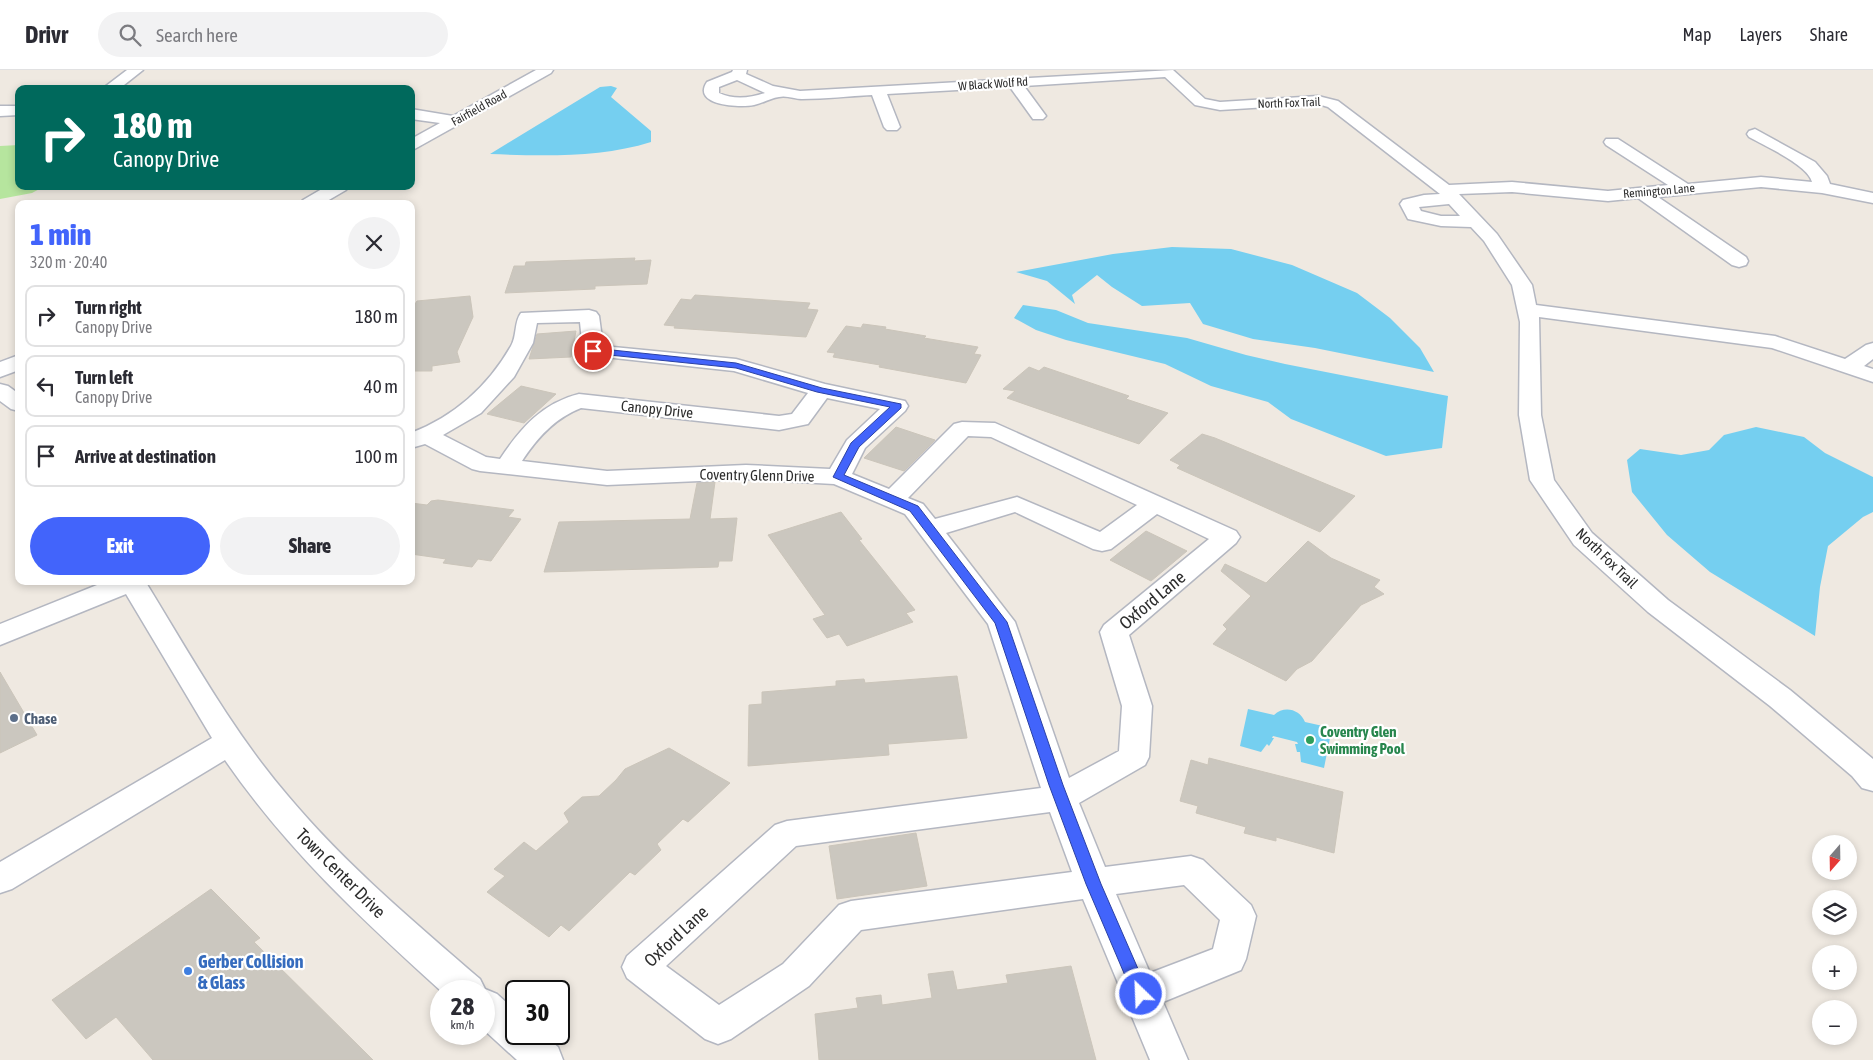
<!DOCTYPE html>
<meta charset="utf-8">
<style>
:root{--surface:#fff;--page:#f2f2f3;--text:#2b2b33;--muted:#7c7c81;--line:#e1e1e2;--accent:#4264fb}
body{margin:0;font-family:"Asap Condensed",sans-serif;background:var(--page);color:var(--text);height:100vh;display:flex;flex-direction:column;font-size:19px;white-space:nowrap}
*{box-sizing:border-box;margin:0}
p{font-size:16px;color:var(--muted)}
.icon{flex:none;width:28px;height:28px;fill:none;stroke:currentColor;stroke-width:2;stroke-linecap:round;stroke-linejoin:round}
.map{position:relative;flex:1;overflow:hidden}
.details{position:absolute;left:15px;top:130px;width:400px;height:385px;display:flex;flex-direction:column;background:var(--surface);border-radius:10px;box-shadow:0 2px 8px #0003}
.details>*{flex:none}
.banner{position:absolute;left:15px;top:15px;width:400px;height:105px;border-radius:10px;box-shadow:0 2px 8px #0003;background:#00695c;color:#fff;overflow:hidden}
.needle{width:32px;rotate:200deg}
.controls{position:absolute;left:1812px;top:765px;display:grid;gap:10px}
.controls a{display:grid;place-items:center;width:45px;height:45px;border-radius:50%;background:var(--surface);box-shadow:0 2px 8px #0003;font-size:25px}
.speed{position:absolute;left:430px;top:910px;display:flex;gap:10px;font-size:25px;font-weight:700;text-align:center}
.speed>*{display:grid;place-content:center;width:65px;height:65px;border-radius:50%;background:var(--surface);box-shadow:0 2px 8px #0003;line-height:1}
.speed small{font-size:12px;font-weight:400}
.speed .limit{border:2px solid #111;border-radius:8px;background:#fff;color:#111}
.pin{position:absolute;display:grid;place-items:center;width:42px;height:42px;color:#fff;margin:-21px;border:2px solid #fff;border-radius:50%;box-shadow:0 1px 5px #0007}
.me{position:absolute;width:55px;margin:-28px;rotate:336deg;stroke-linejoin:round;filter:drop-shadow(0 0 4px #0008)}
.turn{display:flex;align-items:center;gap:18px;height:105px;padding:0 15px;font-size:22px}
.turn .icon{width:65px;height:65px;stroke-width:2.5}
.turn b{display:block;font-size:35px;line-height:42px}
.round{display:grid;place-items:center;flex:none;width:52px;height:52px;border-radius:26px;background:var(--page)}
.head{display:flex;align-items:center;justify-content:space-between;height:85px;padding:0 15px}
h1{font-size:30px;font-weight:800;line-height:38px;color:var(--accent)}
.primary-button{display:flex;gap:10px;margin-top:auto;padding:10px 15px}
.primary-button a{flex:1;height:58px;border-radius:30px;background:var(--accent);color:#fff;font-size:20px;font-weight:800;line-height:58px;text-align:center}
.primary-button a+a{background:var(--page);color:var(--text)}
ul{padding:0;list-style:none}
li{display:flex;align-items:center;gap:15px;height:62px;margin:0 10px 8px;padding:0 5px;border:2px solid var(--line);border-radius:10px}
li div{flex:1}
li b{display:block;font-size:19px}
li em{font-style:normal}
header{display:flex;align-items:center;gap:30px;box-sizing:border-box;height:70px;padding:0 25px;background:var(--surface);border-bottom:1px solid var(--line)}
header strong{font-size:24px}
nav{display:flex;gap:28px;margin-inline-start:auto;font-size:18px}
.search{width:350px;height:45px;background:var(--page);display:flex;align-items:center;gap:12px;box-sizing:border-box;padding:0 18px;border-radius:28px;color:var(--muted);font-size:19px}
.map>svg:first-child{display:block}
</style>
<header>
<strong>Drivr</strong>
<div class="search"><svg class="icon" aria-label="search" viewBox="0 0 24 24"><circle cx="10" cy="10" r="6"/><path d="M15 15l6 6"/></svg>Search here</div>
<nav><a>Map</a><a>Layers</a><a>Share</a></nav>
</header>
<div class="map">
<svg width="1873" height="990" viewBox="0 0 1873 990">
<rect width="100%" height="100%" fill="#efe9e1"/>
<!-- green -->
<path fill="#b6e59e" d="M19,75V116H45L32,123L0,129V76Z"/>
<!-- water -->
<path fill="#75cff0" d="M611,16L617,18L611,27L651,61V72C600,88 543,86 490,84L600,17Z
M1172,177L1231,179L1292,195L1357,223L1390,248L1420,278L1434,302L1315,278L1253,269L1203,254L1190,233L1142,236L1112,217L1097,205L1072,225L1075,234L1047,211L1016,202L1113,184Z
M1023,235L1056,240L1088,253L1187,268L1246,285L1285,294L1448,326L1442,378L1386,386L1291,349L1268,332L1211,316L1165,294L1066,270L1036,260L1014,248Z
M1756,357L1804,367L1825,383L1873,407V442L1863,447L1828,476L1820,517L1815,566L1710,502L1667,465L1632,422L1627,390L1640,379L1681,385L1709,380L1724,365Z
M1248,639L1274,645C1284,635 1300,639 1305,652L1332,658L1324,698L1301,692L1300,682H1297L1295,674H1298L1297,672L1273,666L1272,668H1274L1269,676L1267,674L1261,682L1240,676Z"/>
<!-- building -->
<path fill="#cbc7bf" stroke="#cbc5ba" d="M635,188L634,191L651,190L647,214L595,216V219L505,223L514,196H525L526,192Z
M695,225L810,233L807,239L818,240L806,267L674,258L675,256L664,255L681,229L691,230Z
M470,226L473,247L457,282L460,292L432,296V301H411V240L417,231Z
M863,254L886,257L885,259L926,266L924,268L978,277L974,284L981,285L966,313L879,297L880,295L833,287L835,283L827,282L846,256L861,258Z
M576,261L571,287L529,289L537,264Z
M1029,297L1039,301L1044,297L1129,326L1126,329L1168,343L1139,374L1007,328L1015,321L1003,319Z
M521,316L556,324L524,353L487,344Z
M896,357L935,370L904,401L864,388Z
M1202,364L1215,368L1355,426L1320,462L1177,398L1180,395L1170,390Z
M715,412L710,449L737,448L732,491H719L718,497L544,502L559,452L690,449L697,413Z
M438,430L514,440L508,447L521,449L491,491L478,489L472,497L443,493L446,489L411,484V433L427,435L431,431Z
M841,442L862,469L859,470L915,540L906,543L913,552L847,576L839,564L827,568L813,549L825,545L768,465Z
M1146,461L1187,481L1151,511L1110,490Z
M1308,471L1331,488L1380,510L1374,517L1384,524L1361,535L1312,591L1297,599L1286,611L1213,574L1227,559L1223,555L1251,526L1221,501L1225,494L1266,513Z
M0,602L37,665L0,683Z
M957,606L967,668L888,674L889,685L748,696L749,635L762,634V622L836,616V611L864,609L865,613Z
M669,678L730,713L688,752L683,749L657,774L661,780L635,805L630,802L569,861L561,855L549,867L487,822L505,806L494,799L524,772L536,781L569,752L564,743L582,727L599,726L616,710L625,699Z
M1209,688L1343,722L1334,783L1276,767V771L1244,763L1246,757L1196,743L1198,736L1180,731L1191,690L1208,695Z
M916,763L927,816L837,829L829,776Z
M211,819L260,868L254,872L373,990H153L116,947L86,969L52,930Z
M1071,896L1096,990H819L815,944L858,938L856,928L881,925L882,935L932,928L928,904L953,901L957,920L1008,913L1006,905Z"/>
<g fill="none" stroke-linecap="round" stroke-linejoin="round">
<!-- minor casing -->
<g stroke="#b4b7c1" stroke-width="3">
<path id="minor" d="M127,0H143L119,19H102Z
M536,0H553L551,3L411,81V69L440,53L411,49V39L453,46Z
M733,0H747L746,4L773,16L800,21L1173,0L1205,29L1220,32L1318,26L1338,31L1449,115L1512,112L1608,121L1668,115L1606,75L1604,72L1606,69H1618L1688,114L1761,107L1812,112C1808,95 1765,76 1749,67L1747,64L1749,61L1755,59L1815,92L1827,106L1830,114L1873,123V133L1822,123L1761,117L1658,127L1746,187L1748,191L1746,195L1739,197L1732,195L1638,128L1608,131L1512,122L1459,124L1497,164L1532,215L1536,235L1775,266L1845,289L1866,275L1873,273V289L1864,296L1873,299V312L1772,278L1539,247L1541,345L1554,410L1592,463L1668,530L1790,620L1873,689V721L1862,718L1852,706L1770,636L1648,542L1574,475L1530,410L1519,345L1520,252L1512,215L1484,171L1471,157L1441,156L1408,149L1400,134L1403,130L1424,125L1440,124L1328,37L1318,34L1220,40L1195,35L1165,7L1024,16L1046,46L1043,49H1033L1010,17L887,24L900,57L897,60H887L884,57L872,25C849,26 826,29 802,29C795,29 786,25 779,27C771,28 763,33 754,35C741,38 691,36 707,12L732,2ZM737,10L765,23C750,28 734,30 719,23V17ZM1449,134L1460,146H1441L1421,141L1419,137Z
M0,36H19V45L0,46Z
M327,116H348L346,120L322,134H300L303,130Z
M589,240L596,242L599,246L603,276L736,289L825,314L905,331L908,336L905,341L865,378L852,404L889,419L954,354L962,352L995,353L1236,461L1240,467L1236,473L1129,565L1152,636L1149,687L1145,695L1079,733L1105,797L1191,786L1203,790L1251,835L1256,846L1246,889L1241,900L1163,932L1188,990H1150L1083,829L861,860L809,916L731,969L718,974L705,969L627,908L622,897L627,886L775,755L787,751L1041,718L988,554L905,444L834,414L746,409L607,415L480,401L472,399L425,374L411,378V363C455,346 488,316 511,276C517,266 514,252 521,243ZM580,252L583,281L586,285L734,301L808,323L792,344L779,346L579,324C542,333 520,359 500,389L486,387L443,365L481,343L514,307L533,273L537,253ZM827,328L880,339L847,370L830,399L746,395L607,401L522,391C537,368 555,348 581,338L779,360L808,354ZM968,366L991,367L1137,435L1100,462L1017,427L935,449L923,434L908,428ZM1015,442L1093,479L1102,481L1111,479L1157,444L1209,469L1104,555L1100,562L1122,636L1119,681L1069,708L1015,552L946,463ZM1050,742L1072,802L851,831L839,835L783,894L719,935L666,896L796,776ZM1184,815L1220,850L1213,879L1150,903L1116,824Z
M19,285V300L0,307V292Z
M0,314L8,316L19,324V341L11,339L0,331Z
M107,511H145C190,584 232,661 288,726C345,794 413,851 480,909L485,919L497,924L516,941V964H542L558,977L563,990H517L484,960V921H441C360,847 288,781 225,690L12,819L0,823V792L212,668L126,524L0,575V554Z"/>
</g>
<!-- minor -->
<use href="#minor" fill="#fff" fill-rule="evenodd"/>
</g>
<!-- route -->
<path fill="#4264fb" stroke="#2b41a3" d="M593,278L736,293L822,318L901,334V338L859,377L844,405L918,436L1007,552L1063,715L1101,814L1149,924L1147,929L1141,931L1135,929L1086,814L1049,715L995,553L910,441L833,407L851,373L890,337L817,322L736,298L590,283V279Z"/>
<!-- markers -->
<circle fill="#5c6f8a" stroke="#fff" stroke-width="2" cx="14" cy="648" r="5"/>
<circle fill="#2e9e5b" stroke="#fff" stroke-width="2" cx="1310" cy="670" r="5"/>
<circle fill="#3f7fe0" stroke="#fff" stroke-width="2" cx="188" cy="901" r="5"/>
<g text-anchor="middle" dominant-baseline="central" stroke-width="4.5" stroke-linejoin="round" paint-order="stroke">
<!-- far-street labels -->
<g font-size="12" fill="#2e2e2e" stroke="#fff">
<text transform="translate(993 14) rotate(-4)">W Black Wolf Rd</text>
<text transform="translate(1289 33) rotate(-2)">North Fox Trail</text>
<text transform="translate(479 38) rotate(-29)">Fairfield Road</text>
<text transform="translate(1659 121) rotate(-5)">Remington Lane</text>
</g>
<!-- street labels -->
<g font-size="15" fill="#2e2e2e" stroke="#fff">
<text transform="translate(657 339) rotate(6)">Canopy Drive</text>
<text transform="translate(757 405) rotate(1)">Coventry Glenn Drive</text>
<text transform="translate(1607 488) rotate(44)">North Fox Trail</text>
</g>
<!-- service labels -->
<g font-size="15" font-weight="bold" fill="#4e5e75" stroke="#fff" text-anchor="start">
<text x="24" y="648">Chase</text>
</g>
<!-- leisure labels -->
<g font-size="15" font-weight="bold" fill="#27864d" stroke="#fff" text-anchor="start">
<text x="1320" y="661">Coventry Glen<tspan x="1320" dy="17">Swimming Pool</tspan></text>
</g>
<!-- near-street labels -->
<g font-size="18" fill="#2e2e2e" stroke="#fff">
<text transform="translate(1152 530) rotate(-40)">Oxford Lane</text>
<text transform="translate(341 803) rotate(45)">Town Center Drive</text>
<text transform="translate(676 866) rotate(-43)">Oxford Lane</text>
</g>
<!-- near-shop labels -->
<g font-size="18" font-weight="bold" fill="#366cbe" stroke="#fff" text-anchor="start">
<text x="198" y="891">Gerber Collision<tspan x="198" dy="21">&amp; Glass</tspan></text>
</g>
</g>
</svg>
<div class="controls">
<a><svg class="needle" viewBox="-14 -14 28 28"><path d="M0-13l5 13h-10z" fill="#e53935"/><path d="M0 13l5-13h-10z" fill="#7c7c81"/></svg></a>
<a><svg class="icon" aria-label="layers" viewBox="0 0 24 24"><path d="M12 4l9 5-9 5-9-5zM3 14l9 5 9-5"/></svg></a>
<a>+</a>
<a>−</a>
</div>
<div class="speed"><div>28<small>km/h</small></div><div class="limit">30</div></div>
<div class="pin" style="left:593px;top:281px;background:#d93025"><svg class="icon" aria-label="arrive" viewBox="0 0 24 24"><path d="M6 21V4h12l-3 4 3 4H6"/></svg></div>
<svg class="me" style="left:1141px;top:924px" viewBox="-20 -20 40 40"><circle r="17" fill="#4264fb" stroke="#fff" stroke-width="3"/><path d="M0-11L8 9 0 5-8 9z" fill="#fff"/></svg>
<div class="banner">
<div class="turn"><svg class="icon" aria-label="right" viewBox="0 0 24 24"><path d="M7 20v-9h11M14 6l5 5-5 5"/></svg><div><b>180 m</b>Canopy Drive</div></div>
</div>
<section class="details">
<div class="head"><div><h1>1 min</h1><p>320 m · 20:40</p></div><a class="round"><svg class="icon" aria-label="close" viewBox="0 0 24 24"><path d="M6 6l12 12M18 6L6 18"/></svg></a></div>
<ul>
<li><svg class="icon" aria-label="right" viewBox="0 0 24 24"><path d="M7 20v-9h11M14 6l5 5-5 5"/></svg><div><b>Turn right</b><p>Canopy Drive</p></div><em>180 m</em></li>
<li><svg class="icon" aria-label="left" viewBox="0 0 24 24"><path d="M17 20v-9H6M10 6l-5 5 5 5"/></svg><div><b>Turn left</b><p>Canopy Drive</p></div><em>40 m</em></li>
<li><svg class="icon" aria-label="arrive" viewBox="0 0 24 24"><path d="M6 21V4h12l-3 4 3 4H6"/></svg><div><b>Arrive at destination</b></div><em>100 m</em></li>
</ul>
<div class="primary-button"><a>Exit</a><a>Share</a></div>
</section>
</div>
